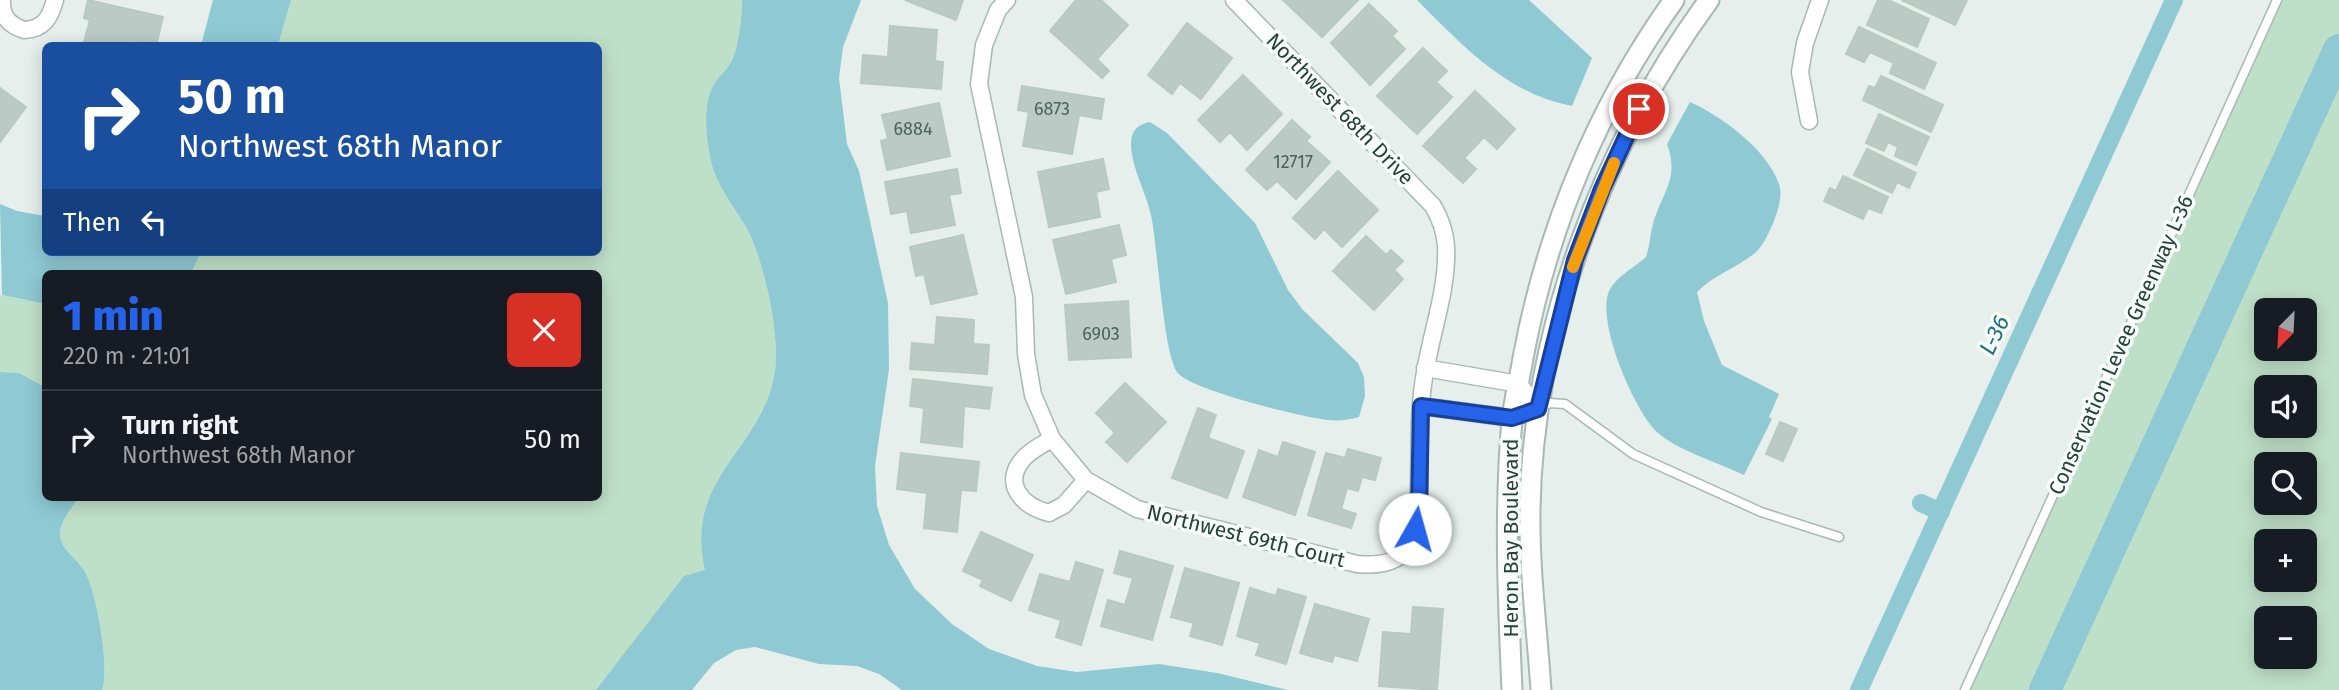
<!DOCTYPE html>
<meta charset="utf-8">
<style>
:root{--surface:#171b24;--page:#242831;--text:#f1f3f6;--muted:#9ea1a6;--line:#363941;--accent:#2563eb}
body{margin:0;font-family:"Fira Sans",sans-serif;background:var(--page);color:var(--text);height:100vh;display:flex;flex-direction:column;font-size:26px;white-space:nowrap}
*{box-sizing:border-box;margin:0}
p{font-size:23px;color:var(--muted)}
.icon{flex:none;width:38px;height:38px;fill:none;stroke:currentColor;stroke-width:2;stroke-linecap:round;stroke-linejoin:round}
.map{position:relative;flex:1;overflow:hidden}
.sheet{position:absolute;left:42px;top:270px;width:560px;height:231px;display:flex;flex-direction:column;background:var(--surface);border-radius:10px;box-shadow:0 4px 18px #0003}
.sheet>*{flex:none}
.hud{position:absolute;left:42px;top:42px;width:560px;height:214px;border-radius:10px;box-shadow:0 4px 18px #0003;background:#1a4fa0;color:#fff;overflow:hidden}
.needle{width:46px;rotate:204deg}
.buttons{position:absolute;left:2254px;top:298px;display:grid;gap:14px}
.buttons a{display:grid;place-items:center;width:63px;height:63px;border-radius:10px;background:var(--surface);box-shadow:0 4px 18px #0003;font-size:35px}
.pin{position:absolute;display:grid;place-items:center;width:60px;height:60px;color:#fff;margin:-30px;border:4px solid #fff;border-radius:50%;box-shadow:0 2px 7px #0007}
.me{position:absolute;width:77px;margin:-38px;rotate:7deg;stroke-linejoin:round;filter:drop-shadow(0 0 5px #0008)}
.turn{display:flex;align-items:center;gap:24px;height:147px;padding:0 21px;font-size:32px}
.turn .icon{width:91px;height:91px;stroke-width:2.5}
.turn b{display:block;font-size:49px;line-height:60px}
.then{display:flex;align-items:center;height:66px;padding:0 21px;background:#0003;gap:14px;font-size:26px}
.round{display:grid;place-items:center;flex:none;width:74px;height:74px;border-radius:10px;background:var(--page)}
.overview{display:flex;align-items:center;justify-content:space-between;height:119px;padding:0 21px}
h1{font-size:42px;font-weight:800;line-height:52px;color:var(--accent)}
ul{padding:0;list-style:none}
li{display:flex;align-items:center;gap:21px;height:98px;padding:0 21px;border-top:2px solid var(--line)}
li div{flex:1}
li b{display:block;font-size:26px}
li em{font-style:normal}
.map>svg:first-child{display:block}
</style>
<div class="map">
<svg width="2339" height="690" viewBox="0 0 2339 690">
<rect width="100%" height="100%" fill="#e6efeb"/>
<!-- green -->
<path fill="#bfe0c8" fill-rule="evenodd" d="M291,0H742C742,17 739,42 733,58C729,69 717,77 712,88C703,108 706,136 710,157C715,184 732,203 746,227C764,259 782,340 774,377C758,451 683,484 706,571L596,690H102C110,669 97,593 85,572C78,559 62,551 60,536C59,522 72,508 79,497H598V273H191L201,252H598V46L278,45Z
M2277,0H2339V690H1965ZM2266,310H2305V348H2266ZM2266,387H2305V425H2266ZM2266,464H2305V502H2266ZM2266,541H2305V579H2266ZM2266,618H2305V656H2266Z
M0,295L45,304V387L19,373L0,372Z"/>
<!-- water -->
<path fill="#8ec9d4" d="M213,0H291L278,45H201Z
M742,0H861L843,47L839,78L847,144L859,171L888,303L889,369L875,466L877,506L889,545L915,589L952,624L989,649L1037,666L1077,672L1159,664L1217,673L1288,690H902L879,674L857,666L819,664L755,647L736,650L714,663L692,690H596L684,576L705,570C684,479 758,453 774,377C782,340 764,259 746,227C732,203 715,184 710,157C706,136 703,108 712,88C717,77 729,69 733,58C739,42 742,17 742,0Z
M1417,0H1529L1592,58L1572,106C1507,94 1462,45 1417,0Z
M1690,102C1721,116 1767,149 1779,184C1783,195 1778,210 1774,221C1769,232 1764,245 1755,253C1736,268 1714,275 1697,292L1704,321L1722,365L1779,394L1769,417L1772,419L1744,475C1719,463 1676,450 1657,432C1634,410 1598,325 1608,294C1614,277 1633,269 1646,257C1650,246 1650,235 1653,224C1662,192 1680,179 1667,144Z
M1150,122L1167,133L1255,223L1288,290L1303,310L1358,363L1364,377L1365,396L1359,417C1348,420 1339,421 1328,420C1303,417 1189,390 1177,372C1163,351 1158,248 1151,215C1146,192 1131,167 1131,143C1131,131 1138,124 1150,122Z
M0,204L17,211L45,216L46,252H201L191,273H46L45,304L2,295Z
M0,372L19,373L45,387L46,497H79C72,508 59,522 60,536C62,551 78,559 85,572C97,593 110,669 102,690H0Z"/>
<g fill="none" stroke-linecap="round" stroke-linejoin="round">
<!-- canal -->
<path stroke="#8ec9d4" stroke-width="18" d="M1921,503L1941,512
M1859,690L2174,0"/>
<!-- river -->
<path stroke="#8ec9d4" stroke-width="32" d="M2045,690L2339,50"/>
</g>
<!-- building -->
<path fill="#bbcac4" stroke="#b8c9c2" stroke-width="2" d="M88,0L163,17L156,46L134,40L132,46H83L90,20L84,18Z
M905,0H963L956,20Z
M1076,0H1101L1128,25L1097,59L1109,71L1102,78L1050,31Z
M1283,0H1358L1322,37Z
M1878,0H1888L1929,19L1917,47L1867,25Z
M1902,0H1967L1955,25Z
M1369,4L1397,31L1392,36L1405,49L1370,85L1331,43Z
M1187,23L1232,58L1201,99L1180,83L1172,94L1148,75Z
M890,26L937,30L935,61L943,62L941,89L861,83L863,55L888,57Z
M1859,27L1936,63L1924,89L1890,73L1894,63L1870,52L1864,62L1846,54Z
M1423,48L1447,71L1436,82L1452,97L1417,134L1377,96Z
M1243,75L1282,114L1247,150L1230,132L1220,142L1198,120Z
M1881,76L1943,105L1931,132L1863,100L1869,86L1875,88Z
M1022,86L1104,99L1101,119L1079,115L1072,154L1023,146L1029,112L1018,110Z
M0,88L26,107L0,142Z
M1475,91L1515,129L1497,149L1484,137L1464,158L1476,169L1463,183L1423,146Z
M939,103L950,156L887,170L881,141L888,139L882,115Z
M1879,114L1929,137L1916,165L1895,156L1898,147L1888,142L1884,151L1866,143Z
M1292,120L1310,137L1306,141L1330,162L1296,199L1277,181L1267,190L1246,170Z
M1867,149L1916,173L1909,188L1897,182L1892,193L1854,175Z
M1103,159L1109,189L1096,192L1100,217L1049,227L1038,172Z
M957,169L961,193L949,195L955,225L911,233L907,211L891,214L885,182Z
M1338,171L1378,210L1342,247L1324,229L1315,239L1293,218Z
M1843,176L1888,197L1881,213L1868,208L1863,219L1824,201L1830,188L1836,191Z
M1119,225L1126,255L1111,259L1116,282L1066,294L1053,240Z
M963,235L977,294L931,304L924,274L916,276L910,247Z
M1366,236L1386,255L1391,250L1403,261L1394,270L1403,279L1374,310L1333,271Z
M1128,301L1131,357L1069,360L1065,305Z
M937,317L974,320L973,344L989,345L987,374L910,369L912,343L935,345Z
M913,379L992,388L989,409L964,406L962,447L921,442L924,408L910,406Z
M1125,383L1166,422L1127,462L1106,442L1115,433L1096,413Z
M1198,408L1216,415L1208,438L1244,451L1227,498L1172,478Z
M1780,422L1797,429L1783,461L1766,454Z
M1283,442L1315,452L1295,515L1243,497L1259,450L1278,457Z
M1348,449L1381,458L1375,480L1362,477L1358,491L1347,488L1341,509L1356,514L1351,528L1308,515L1326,453L1345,458Z
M901,453L979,462L976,491L961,490L957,532L924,528L927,493L897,489Z
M981,532L1033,555L1011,601L980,586L983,580L963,571Z
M1120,551L1173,566L1152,640L1101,626L1108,600L1125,605L1133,578L1114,573Z
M1076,562L1103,570L1081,645L1056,637L1061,620L1029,610L1040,574L1070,582Z
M1185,568L1239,583L1222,645L1190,636L1194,623L1171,617Z
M1250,588L1276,596L1278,589L1306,597L1286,664L1256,655L1260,643L1237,636Z
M1315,604L1369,619L1357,661L1334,655L1332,662L1300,653Z
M1413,607L1443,609L1437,690L1379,686L1383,632L1411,634Z"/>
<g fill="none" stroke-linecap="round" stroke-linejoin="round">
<!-- service casing -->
<g stroke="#a8b8b2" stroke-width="11">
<path id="service" d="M1540,408L1550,403L1565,404L1633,454L1761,512L1839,537
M1965,690L2277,0"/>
</g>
<!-- minor casing -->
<g stroke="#a8b8b2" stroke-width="19">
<path id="minor" d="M2,0C1,16 9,25 24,30C44,29 50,18 55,0
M1007,0L998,10L984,45L979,84L1024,297L1026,354L1033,395L1052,439L1086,480L1137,509L1357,564C1378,566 1401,564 1411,542C1419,523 1419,503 1419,484C1420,445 1418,405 1426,367C1433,327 1448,287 1446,246C1445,231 1440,218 1433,206L1234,0
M1809,121L1800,72L1805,43L1820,0
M1421,406L1512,418L1538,409L1519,384L1425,368
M1052,439C1043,444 1031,450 1024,458C1001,483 1022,506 1049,513L1064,505L1086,480"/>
</g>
<!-- tertiary casing -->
<g stroke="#a8b8b2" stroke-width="23">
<path id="tertiary" d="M1512,690C1508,600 1504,510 1512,420C1514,399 1520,378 1523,358C1547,229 1598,106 1674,0
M1541,690C1537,630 1529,569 1530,509C1533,329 1603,145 1709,0"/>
</g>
<!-- service -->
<use href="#service" stroke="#fff" stroke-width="8"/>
<!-- minor -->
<use href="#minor" stroke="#fff" stroke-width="16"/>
<!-- tertiary -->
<use href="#tertiary" stroke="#fff" stroke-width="19"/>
</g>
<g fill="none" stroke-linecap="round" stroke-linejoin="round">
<!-- route casing -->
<g stroke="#184099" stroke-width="18">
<path id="route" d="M1415,529L1419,515L1421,406L1512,418L1538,409L1575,260L1602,189L1639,109"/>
</g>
<!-- route -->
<use href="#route" stroke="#2563eb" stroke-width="12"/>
<!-- slow -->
<path stroke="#f59e0b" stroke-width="12" d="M1573,267L1614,163"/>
</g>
<g text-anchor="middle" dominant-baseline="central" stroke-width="7" stroke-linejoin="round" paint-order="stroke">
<!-- number labels -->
<g font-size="18" fill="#4a645c">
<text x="1052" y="109">6873</text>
<text x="913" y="129">6884</text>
<text x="1293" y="162">12717</text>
<text x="1101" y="334">6903</text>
</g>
<!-- street labels -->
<g font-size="21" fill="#24423a" stroke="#f7fbf9">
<text transform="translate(1340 109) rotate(46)">Northwest 68th Drive</text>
<text transform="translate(2121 345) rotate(-66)">Conservation Levee Greenway L-36</text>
<text transform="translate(1246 536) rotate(14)">Northwest 69th Court</text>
<text transform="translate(1511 538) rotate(-90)">Heron Bay Boulevard</text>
</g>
<!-- water labels -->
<g font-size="23" font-style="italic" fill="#1c6f80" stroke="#f7fbf9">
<text transform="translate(1994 335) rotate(-65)">L-36</text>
</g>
</g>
</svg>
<div class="buttons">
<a><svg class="needle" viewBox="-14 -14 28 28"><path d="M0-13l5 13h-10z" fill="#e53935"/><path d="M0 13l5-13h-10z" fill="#9ea1a6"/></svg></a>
<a><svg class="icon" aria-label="sound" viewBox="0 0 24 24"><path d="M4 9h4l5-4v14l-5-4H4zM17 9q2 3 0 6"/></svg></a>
<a><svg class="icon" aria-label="search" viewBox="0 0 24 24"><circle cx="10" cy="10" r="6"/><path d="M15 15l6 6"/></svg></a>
<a>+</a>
<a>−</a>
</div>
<div class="pin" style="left:1639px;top:109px;background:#d93025"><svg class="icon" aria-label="arrive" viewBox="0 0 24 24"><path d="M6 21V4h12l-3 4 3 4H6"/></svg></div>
<svg class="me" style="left:1415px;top:529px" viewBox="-20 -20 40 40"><circle r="19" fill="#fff"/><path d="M0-13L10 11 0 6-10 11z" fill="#2563eb"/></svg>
<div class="hud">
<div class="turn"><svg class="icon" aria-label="right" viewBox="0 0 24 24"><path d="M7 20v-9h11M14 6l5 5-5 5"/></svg><div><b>50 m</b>Northwest 68th Manor</div></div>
<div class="then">Then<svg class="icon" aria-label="left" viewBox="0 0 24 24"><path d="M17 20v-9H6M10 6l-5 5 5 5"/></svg></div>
</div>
<section class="sheet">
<div class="overview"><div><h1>1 min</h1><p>220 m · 21:01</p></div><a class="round" style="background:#d93025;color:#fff"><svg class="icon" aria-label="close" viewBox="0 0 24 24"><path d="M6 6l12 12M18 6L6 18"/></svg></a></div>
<ul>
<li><svg class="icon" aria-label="right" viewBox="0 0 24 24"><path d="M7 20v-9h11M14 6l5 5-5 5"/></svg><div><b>Turn right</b><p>Northwest 68th Manor</p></div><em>50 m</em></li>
</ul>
</section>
</div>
